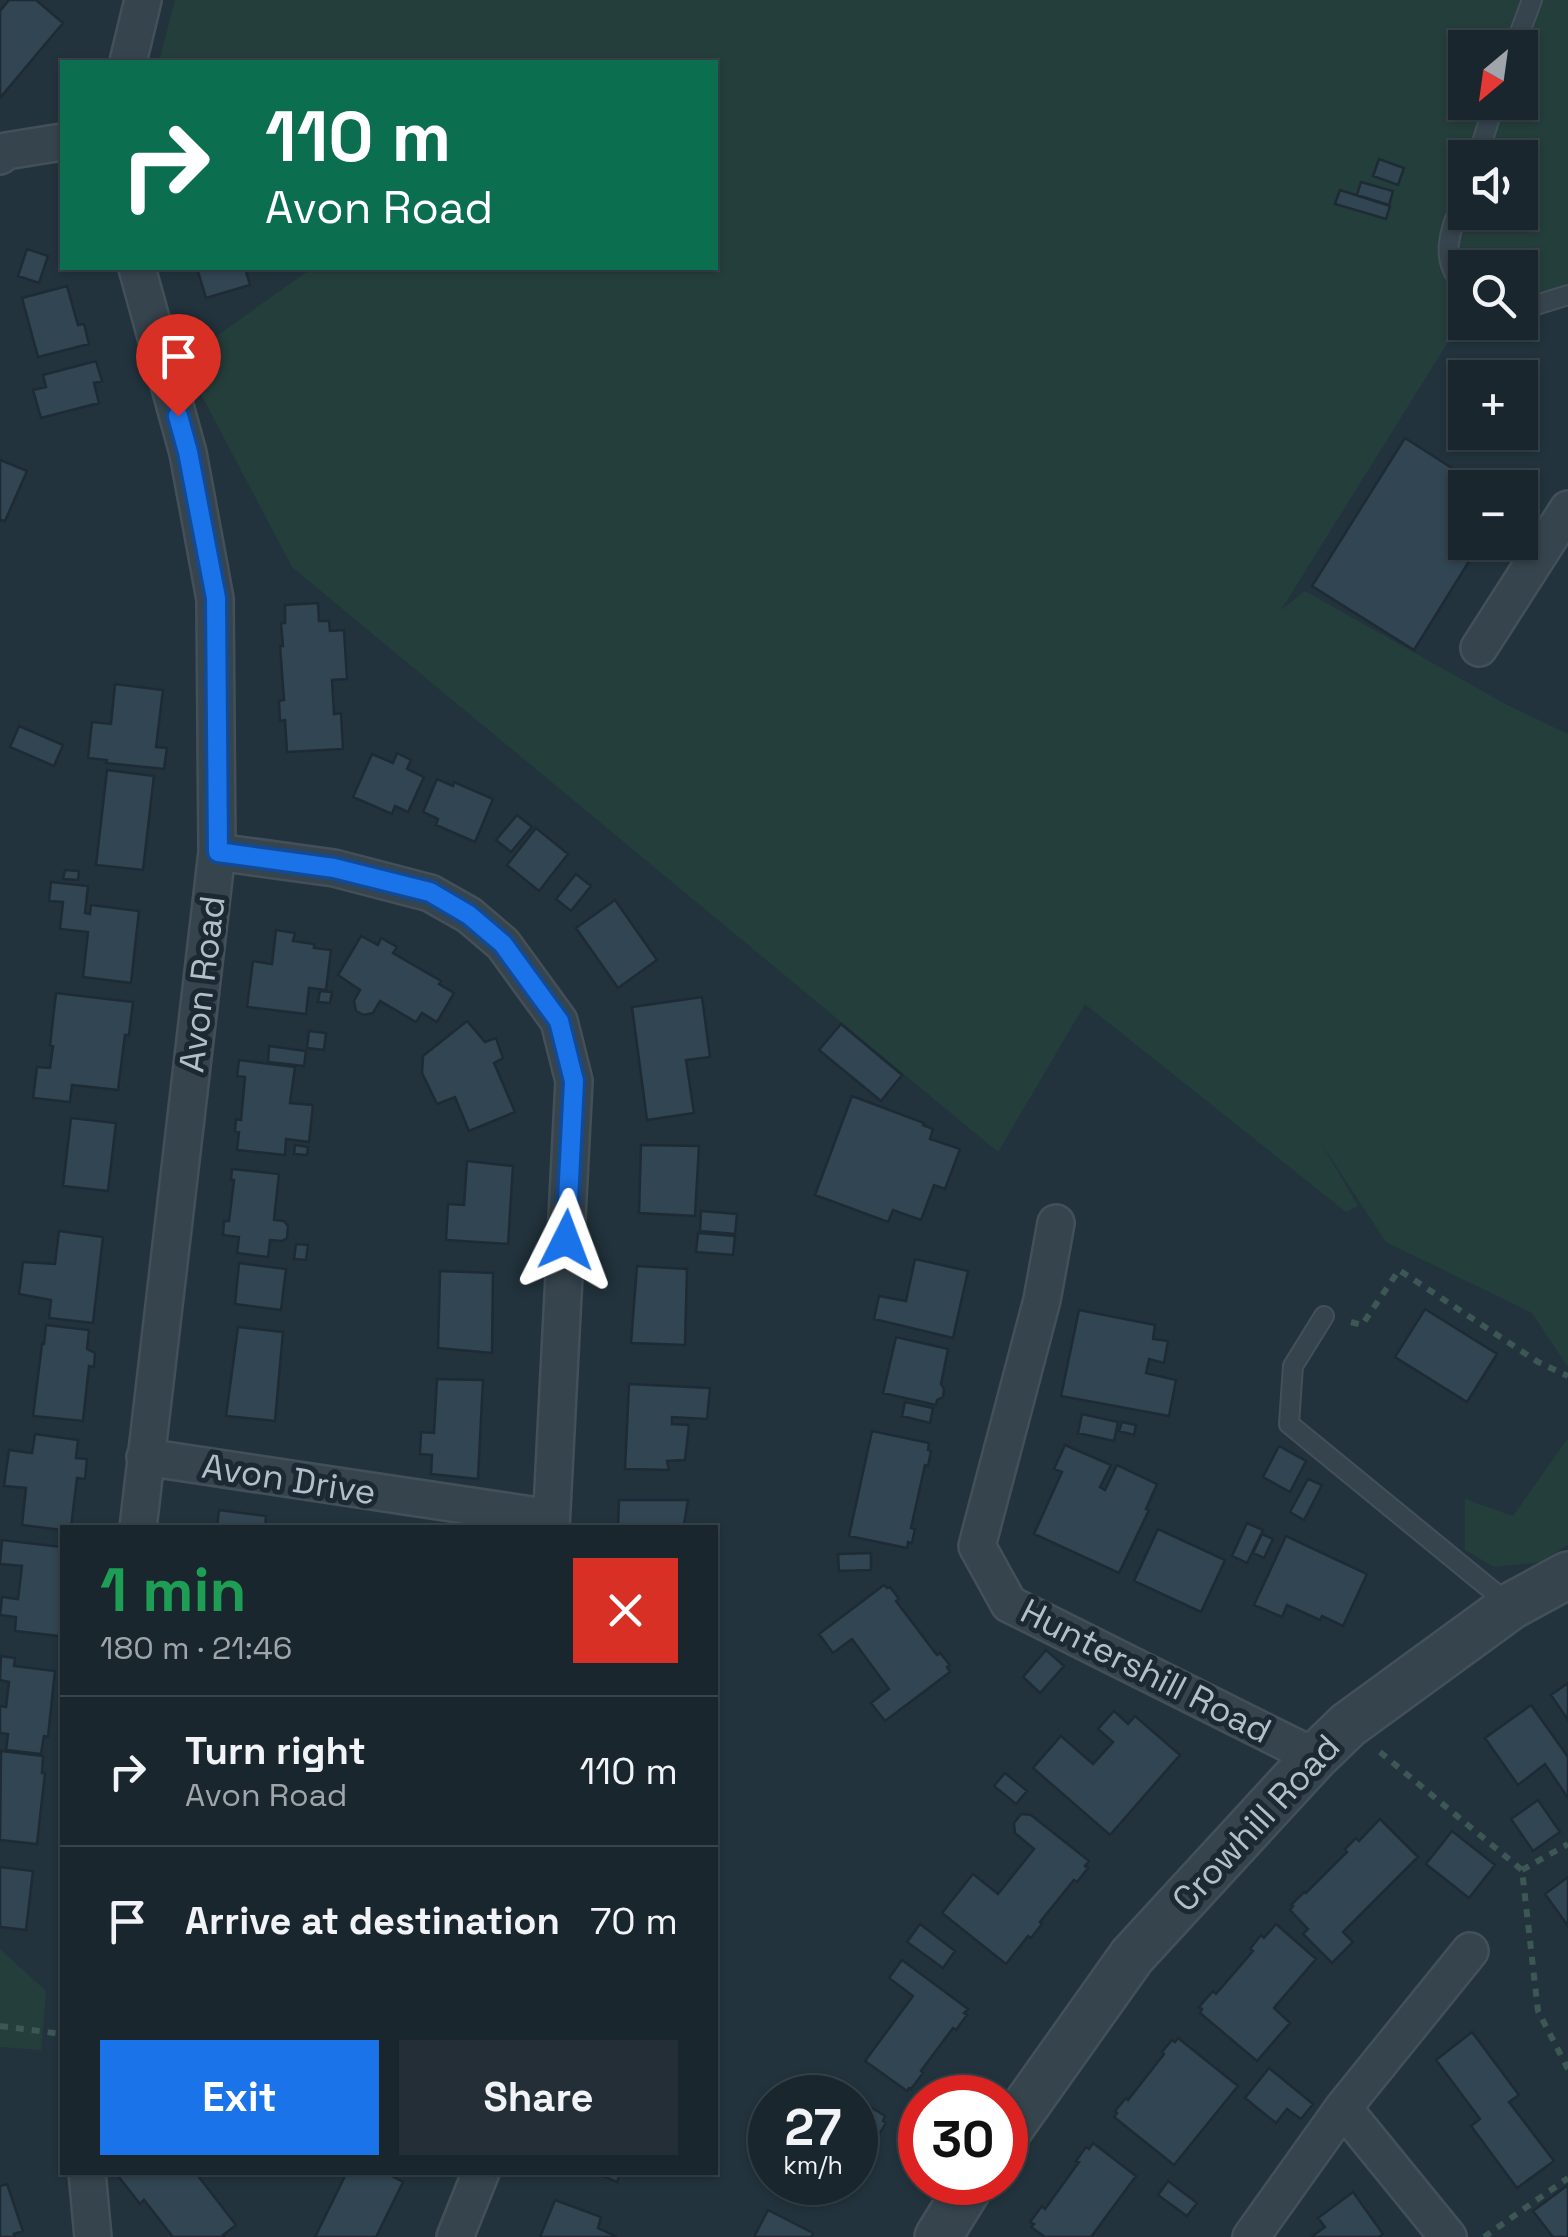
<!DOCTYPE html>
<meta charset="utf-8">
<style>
:root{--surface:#1a262e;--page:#232e36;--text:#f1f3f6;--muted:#9fa5aa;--line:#38434a;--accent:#1a73e8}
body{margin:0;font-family:"Space Grotesk",sans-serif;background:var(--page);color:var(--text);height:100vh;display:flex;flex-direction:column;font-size:38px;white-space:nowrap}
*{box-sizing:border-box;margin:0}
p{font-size:32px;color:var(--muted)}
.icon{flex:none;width:55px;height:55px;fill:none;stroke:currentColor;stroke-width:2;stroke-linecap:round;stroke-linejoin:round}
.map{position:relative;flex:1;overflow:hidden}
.details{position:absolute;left:60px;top:1525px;width:658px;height:650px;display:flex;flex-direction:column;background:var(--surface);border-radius:0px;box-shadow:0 2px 8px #0004,0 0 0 2px var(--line)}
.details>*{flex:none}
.top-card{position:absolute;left:60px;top:60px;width:658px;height:210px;border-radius:0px;box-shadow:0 2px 8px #0004,0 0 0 2px var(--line);background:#0b6e4f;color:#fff;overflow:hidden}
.needle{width:65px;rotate:209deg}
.tools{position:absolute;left:1448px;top:30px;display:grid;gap:20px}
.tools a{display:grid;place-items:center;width:90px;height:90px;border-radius:0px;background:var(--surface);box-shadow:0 2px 8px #0004,0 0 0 2px var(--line);font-size:50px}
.speed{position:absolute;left:748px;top:2075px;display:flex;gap:20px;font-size:50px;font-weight:700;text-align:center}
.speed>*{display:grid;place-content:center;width:130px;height:130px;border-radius:50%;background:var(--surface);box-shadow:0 2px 8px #0004,0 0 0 2px var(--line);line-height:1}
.speed small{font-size:25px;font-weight:400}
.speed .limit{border:15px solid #d22;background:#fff;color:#111}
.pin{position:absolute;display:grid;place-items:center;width:85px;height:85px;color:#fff;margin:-102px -42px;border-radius:50% 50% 50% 0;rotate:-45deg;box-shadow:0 0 10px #0007}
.pin .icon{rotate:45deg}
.me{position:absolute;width:110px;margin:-55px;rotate:3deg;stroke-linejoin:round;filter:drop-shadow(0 0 8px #0008)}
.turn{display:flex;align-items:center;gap:35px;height:210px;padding:0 40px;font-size:45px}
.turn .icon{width:130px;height:130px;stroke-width:2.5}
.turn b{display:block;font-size:70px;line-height:85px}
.round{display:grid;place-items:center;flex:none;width:105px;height:105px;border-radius:0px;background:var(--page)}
.head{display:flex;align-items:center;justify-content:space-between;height:170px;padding:0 40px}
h1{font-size:60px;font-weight:700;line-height:75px;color:#1e9e55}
.button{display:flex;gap:20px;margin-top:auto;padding:20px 40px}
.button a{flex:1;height:115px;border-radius:0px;background:var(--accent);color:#fff;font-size:40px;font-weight:700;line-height:115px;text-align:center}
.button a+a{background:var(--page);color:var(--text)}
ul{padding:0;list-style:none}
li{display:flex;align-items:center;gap:30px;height:150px;padding:0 40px;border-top:2px solid var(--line)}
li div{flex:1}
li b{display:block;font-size:38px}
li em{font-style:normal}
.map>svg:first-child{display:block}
</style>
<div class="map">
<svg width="1568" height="2237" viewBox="0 0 1568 2237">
<rect width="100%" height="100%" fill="#22333d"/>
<!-- green -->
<path fill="#243e3c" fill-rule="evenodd" d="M175,0H1568V307L1520,321V268H1465V322L1516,323L1448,342L1281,610L1305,591L1507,705L1568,734V1367L1532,1313L1386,1242L1321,1143L1358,1206L1346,1212L1085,1004L998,1152L292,567L183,360L312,268H715V62H159ZM1465,48H1520V102H1465ZM1465,158H1520V212H1465Z
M1568,1438V1545L1540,1562L1494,1567L1465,1550V1499L1513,1516Z
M0,1949L46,1991L41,2050L0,2047Z"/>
<!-- building -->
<path fill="#314552" stroke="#1e2b34" stroke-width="2.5" d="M9,0H36L63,23L0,98V11Z
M1379,159L1404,168L1398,185L1373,176Z
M1361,182L1393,191L1389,205L1357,195Z
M1340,190L1390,206L1386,219L1335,204Z
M27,249L48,256L39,283L18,276Z
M197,268H245L250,285L206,298Z
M67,286L78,325L84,324L89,344L38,357L22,298Z
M96,361L102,381L94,383L99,403L41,418L33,390L46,387L43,375Z
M1405,438L1483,488H1465V542H1481L1414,650L1312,586Z
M0,460L27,471L5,521L1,520L0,522Z
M318,603L319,621H329L330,631L344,630L347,679L332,680L334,714L341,713L343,749L287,752L285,720L280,721L279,701L284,700L280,646H283L281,623H285V605Z
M115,684L163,690L156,747L167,748L164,769L106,763L107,760L88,758L92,722L111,724Z
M19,726L63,745L54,766L10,747Z
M397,753L411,760L407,769L424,777L408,812L395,806L392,814L353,797L372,754L393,763Z
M107,770L154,776L143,870L96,865Z
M437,779L453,786L454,782L493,799L475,842L436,825L438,819L423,812Z
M517,815L532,827L511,852L496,840Z
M536,828L568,854L539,891L507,865Z
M65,870L79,871L78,880L63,879Z
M576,874L591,886L571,911L556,899Z
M51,882L88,886L85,913L90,914L91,905L139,911L131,983L83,977L88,932L60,929L63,902L49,901Z
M615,900L657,960L618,988L576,928Z
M276,930L295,933L293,941L314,944V948L331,950L326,990L309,988L306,1014L247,1007L253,961L272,964Z
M361,936L378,945L381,938L397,947L393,953L441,981L439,984L454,993L437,1022L422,1013L416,1022L380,1001L373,1013L364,1015L356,1011L354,1001L360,990L338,975Z
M320,991L332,992L330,1003L318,1002Z
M56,993L133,1002L129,1035H125L118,1090L72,1085L70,1102L33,1098L37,1067L50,1068L53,1046L50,1045Z
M702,997L710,1057L686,1060L694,1113L647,1120L632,1007Z
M467,1021L485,1042L496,1038L503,1058L494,1063L515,1112L469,1131L455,1097L437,1104L422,1073L423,1056Z
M841,1024L902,1075L881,1101L819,1050Z
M309,1031L326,1033L324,1050L307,1048Z
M269,1046L306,1051L304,1066L268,1062Z
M239,1060L295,1067L290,1103L313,1105L309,1142L286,1139L285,1155L237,1150L239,1132L235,1131L236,1119L241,1120L245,1077L237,1076Z
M852,1096L924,1123L923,1125L933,1129L930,1139L960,1149L945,1189L934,1185L921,1220L893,1210L888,1222L815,1195Z
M71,1118L116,1123L108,1191L63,1186Z
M295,1145L308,1147L307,1155L294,1154Z
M641,1145L699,1146L695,1216L639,1213Z
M467,1161L513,1166L508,1244L446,1240L448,1204L464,1205Z
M232,1169L279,1174L274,1220L284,1221L288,1226L287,1238L282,1241L270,1240L268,1257L237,1253L239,1237L223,1235L224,1221H229L234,1180H231Z
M701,1211L737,1214L735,1234L700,1231Z
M59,1231L103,1237L93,1323L49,1318L51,1300L19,1294L23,1262L55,1264Z
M698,1233L735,1236L733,1255L696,1252Z
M296,1244L308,1245L306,1260L294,1259Z
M915,1259L968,1271L953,1338L874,1319L879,1296L906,1301Z
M239,1263L286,1269L281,1310L235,1304Z
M637,1266L687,1269L685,1345L631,1343Z
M440,1271L493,1273L492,1353L438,1348Z
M1425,1309L1497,1354L1467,1402L1395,1357Z
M1079,1310L1155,1325L1153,1339L1168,1341L1164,1363L1149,1359L1146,1373L1176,1380L1169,1416L1061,1396Z
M46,1325L89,1330L87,1349L95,1353L94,1367L89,1366L83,1421L33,1416L42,1344H44Z
M238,1327L283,1332L275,1421L226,1416Z
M896,1337L948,1349L941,1384L944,1389L943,1397L937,1400L936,1405L883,1393Z
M437,1379L483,1380L478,1479L431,1474L432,1455L420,1454L421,1432L434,1433Z
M629,1384L710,1388L707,1419L672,1417V1424L689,1425L685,1460L667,1461L669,1470L625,1469Z
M905,1402L933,1408L930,1423L902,1416Z
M1082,1414L1118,1422L1114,1441L1078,1433Z
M1122,1422L1136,1425L1134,1435L1119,1431Z
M872,1431L929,1443L928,1450L931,1451L928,1466L925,1465L911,1528L915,1529L912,1543L908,1542L907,1548L849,1536Z
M35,1434L78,1440L76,1458L87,1459L85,1479L77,1478L71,1528H62V1530L22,1525L26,1488L4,1486L9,1450L32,1453Z
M1065,1445L1111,1465L1100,1487L1105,1490L1117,1465L1157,1484L1146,1509L1149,1510L1119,1573L1034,1534L1062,1472L1054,1469Z
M1279,1446L1306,1461L1290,1492L1263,1477Z
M1308,1479L1322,1485L1304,1520L1290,1512Z
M619,1500H688L684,1525H690V1528H618Z
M219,1510L266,1516L265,1528H217Z
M1247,1523L1263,1530L1247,1563L1232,1556Z
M1158,1529L1225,1560L1201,1612L1134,1581Z
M1262,1534L1273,1539L1264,1558L1253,1553Z
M1286,1536L1367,1574L1343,1626L1322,1616L1320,1620L1287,1605L1282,1617L1254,1605Z
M2,1540L62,1547V1606L59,1636L15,1631L16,1617L0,1615L2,1597L18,1599L22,1566L0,1564Z
M871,1553V1570L839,1571L838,1554Z
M884,1585L887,1588L890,1587L899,1599L896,1601L937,1655L940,1653L950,1665L947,1667L950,1672L885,1721L871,1703L889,1689L852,1639L833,1653L819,1634Z
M1046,1650L1064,1666L1040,1693L1023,1677Z
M1,1656L15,1658L14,1666L55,1671L48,1737L44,1736L41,1754L6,1750L8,1734L0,1733V1706L6,1707L9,1682L0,1680Z
M1568,1683V1720L1551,1695Z
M1531,1705L1568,1757V1798L1545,1764L1518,1785L1485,1738Z
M1114,1711L1128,1724L1135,1716L1180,1755L1110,1835L1033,1768L1061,1736L1093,1764L1113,1742L1098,1729Z
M1,1751L43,1756L42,1773H45L37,1844L0,1840Z
M1005,1773L1027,1791L1016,1804L994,1786Z
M1538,1800L1560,1832L1533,1851L1511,1819Z
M1021,1814L1031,1815L1089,1861L1085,1866L1088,1868L1077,1882L1074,1880L1040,1922L1042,1924L1031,1938L1028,1936L1006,1964L942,1913L973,1874L998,1894L1034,1849L1015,1833L1014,1823Z
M1380,1819L1418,1857L1343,1932L1353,1942L1332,1963L1303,1934L1308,1929L1290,1910L1293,1906L1291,1905L1304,1892L1306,1893L1347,1852L1345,1849L1356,1838L1359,1841Z
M1452,1831L1495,1865L1469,1898L1426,1864Z
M0,1867L33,1871L26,1930L0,1927Z
M1568,1877V1926L1545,1894Z
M920,1924L955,1951L943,1968L907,1942Z
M1276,1924L1316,1959L1274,2008L1290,2023L1257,2061L1200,2013L1202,2009L1199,2007L1213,1991L1216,1994L1253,1951L1250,1949L1261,1935L1264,1938Z
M902,1960L968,2009L964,2013L967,2015L956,2030L953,2028L921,2071L923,2073L911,2089L909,2088L907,2091L865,2061L913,1996L889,1978Z
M1472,2032L1519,2095L1509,2102L1554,2161L1517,2188L1471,2126L1480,2119L1436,2060Z
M1178,2038L1238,2086L1174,2165L1114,2117L1117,2113L1115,2111L1126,2098L1128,2100L1164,2054L1162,2052L1172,2040L1175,2042Z
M1269,2068L1313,2104L1301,2119L1287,2109L1276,2123L1245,2098Z
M842,2089L885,2116L883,2121L886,2123L877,2138L874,2135L855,2165V2098H837Z
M1093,2143L1136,2176L1091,2237H1045L1031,2227L1034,2224L1030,2222L1042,2206L1045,2209L1079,2162L1076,2161L1086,2147L1089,2149Z
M115,2172H195L236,2225L223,2235L225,2237H173L144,2200L140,2204Z
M347,2172H384L403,2182L376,2237H315Z
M594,2172H621L617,2182Z
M1168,2181L1197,2203L1187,2216L1158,2195Z
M798,2182H845L848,2184L838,2201L834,2198L831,2203Z
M7,2184L23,2231L14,2234L15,2237H0V2186Z
M1568,2185V2237H1553L1533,2211Z
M1353,2192L1383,2234L1379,2237H1311L1325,2227L1318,2218Z
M555,2200L601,2217L598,2228L617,2237H540Z
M768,2210L813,2233L811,2237H754Z"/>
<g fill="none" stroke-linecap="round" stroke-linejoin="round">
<!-- service casing -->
<g stroke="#435059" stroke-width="22">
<path id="service" d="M1514,48L1532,0
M1477,158L1495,102
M1465,192C1453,226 1435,257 1465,287
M1520,310L1568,295
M1324,1316L1293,1366L1289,1424L1510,1605"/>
</g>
<!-- minor casing -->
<g stroke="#435059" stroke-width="40">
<path id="minor" d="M128,62L143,0
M0,156L6,151L62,142
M137,268L188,453L215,599L217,852L138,1528
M1479,648L1568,509
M217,852L334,868L430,893L469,915L503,944L559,1021L574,1081L551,1528
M1056,1223L1042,1300L977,1546L1009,1604L1315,1757
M145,1457L551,1518
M1343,2108L1448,2237
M87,2172L93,2237
M455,2237L481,2172
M1251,2237L1343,2108L1470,1951"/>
</g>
<!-- tertiary casing -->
<g stroke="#435059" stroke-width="50">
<path id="tertiary" d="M1005,2135L1132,1956L1315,1757L1348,1725L1511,1606L1568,1575
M938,2237L972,2182"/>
</g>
<!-- path -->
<path stroke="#3d5754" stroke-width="6" stroke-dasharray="8 8" stroke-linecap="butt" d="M1351,1322L1362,1325L1399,1270L1538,1362L1568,1376
M1380,1752L1522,1870L1538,2011L1568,2069
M1522,1870L1568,1844
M0,2026L62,2034
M1484,2237L1568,2178"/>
<!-- service -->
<use href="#service" stroke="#36444d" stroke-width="18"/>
<!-- minor -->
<use href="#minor" stroke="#36444d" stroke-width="35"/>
<!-- tertiary -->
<use href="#tertiary" stroke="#36444d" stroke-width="45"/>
</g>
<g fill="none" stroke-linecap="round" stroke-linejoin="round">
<!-- route casing -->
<g stroke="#114b97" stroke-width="25">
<path id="route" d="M178,416L188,452L216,598L218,852L334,868L430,892L469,915L503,944L559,1021L574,1081L566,1240"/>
</g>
<!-- route -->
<use href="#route" stroke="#1a73e8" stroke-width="18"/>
</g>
<g text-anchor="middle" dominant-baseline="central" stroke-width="10" stroke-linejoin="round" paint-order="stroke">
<!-- street labels -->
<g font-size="35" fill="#b2bfc9" stroke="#1c2932">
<text transform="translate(202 984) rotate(-83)">Avon Road</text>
<text transform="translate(289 1479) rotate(9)">Avon Drive</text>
<text transform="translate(1146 1671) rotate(27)">Huntershill Road</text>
<text transform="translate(1256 1823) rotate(-47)">Crowhill Road</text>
</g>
</g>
</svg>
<div class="tools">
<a><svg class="needle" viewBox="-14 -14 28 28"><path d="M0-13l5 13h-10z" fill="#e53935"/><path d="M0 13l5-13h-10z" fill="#9fa5aa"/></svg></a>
<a><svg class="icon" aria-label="sound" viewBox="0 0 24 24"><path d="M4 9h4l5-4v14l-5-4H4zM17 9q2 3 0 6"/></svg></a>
<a><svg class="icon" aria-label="search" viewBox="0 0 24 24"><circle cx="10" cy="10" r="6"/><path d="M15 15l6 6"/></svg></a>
<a>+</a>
<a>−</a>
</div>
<div class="speed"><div>27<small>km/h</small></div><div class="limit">30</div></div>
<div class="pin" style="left:178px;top:416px;background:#d93025"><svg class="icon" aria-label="arrive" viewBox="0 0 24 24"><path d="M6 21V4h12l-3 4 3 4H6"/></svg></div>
<svg class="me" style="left:566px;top:1240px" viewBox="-20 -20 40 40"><path d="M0-17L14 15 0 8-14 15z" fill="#1a73e8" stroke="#fff" stroke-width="4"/></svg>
<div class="top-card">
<div class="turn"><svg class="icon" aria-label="right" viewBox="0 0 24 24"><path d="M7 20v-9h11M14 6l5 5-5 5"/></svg><div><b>110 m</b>Avon Road</div></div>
</div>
<section class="details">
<div class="head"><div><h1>1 min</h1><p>180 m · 21:46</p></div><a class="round" style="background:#d93025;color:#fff"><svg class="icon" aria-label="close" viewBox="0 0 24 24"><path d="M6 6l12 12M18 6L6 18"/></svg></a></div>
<ul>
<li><svg class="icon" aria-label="right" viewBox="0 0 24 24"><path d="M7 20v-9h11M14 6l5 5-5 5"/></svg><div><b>Turn right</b><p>Avon Road</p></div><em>110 m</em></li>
<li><svg class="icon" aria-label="arrive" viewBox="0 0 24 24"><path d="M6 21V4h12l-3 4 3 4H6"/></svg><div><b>Arrive at destination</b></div><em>70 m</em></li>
</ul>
<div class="button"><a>Exit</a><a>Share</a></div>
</section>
</div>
